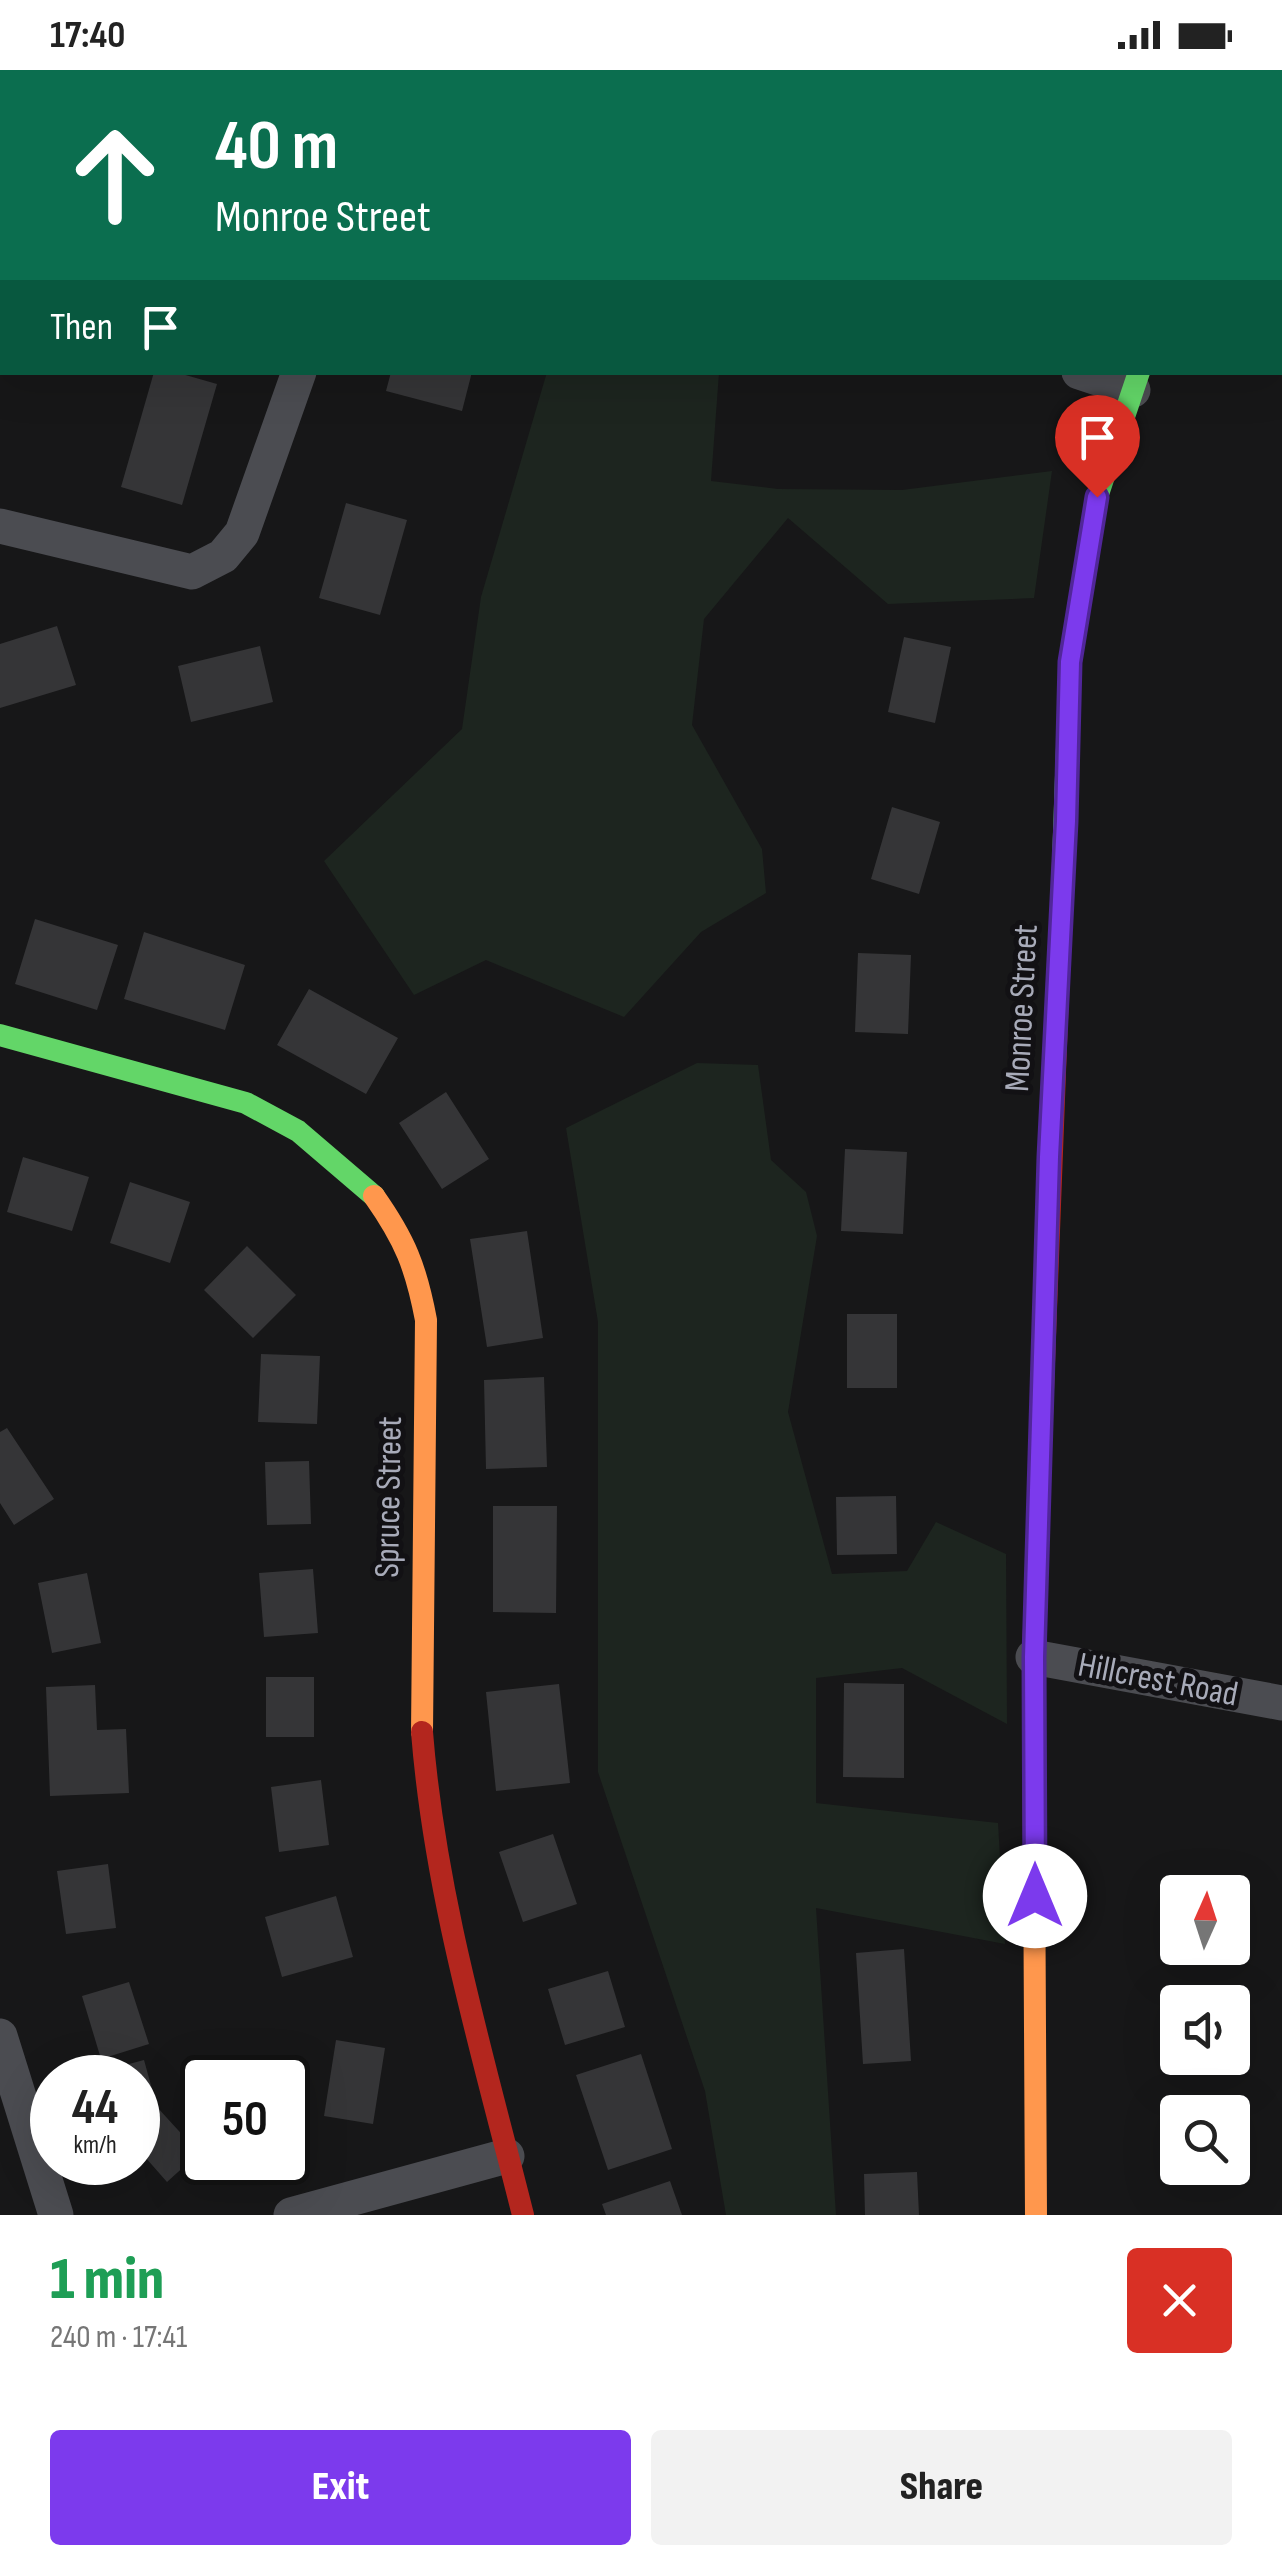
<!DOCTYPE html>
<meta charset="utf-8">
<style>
:root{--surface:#fff;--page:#f2f2f2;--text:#222;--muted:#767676;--accent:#7c3aed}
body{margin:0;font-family:"Sofia Sans Condensed",sans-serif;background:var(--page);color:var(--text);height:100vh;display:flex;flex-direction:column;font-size:38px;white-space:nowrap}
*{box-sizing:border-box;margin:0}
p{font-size:32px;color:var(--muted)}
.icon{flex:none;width:55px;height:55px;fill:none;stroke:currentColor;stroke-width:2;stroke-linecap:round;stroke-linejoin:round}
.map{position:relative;height:2145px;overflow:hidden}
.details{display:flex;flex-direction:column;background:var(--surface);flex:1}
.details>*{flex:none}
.hud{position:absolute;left:0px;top:0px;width:1282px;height:305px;box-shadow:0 10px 40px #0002;background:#0b6e4f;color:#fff;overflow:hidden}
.needle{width:65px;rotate:3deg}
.controls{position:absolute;left:1160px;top:1805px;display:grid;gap:20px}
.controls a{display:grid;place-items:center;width:90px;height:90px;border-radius:10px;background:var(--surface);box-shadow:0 10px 40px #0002;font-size:50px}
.speed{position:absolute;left:30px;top:1985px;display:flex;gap:20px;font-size:50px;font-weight:700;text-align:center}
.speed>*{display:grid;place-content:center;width:130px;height:130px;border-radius:50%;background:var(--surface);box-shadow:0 10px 40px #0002;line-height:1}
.speed small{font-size:25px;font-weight:400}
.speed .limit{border:5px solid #111;border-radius:15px;background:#fff;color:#111}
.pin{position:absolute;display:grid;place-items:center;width:85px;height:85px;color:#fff;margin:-102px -42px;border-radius:50% 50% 50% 0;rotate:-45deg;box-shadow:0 0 10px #0007}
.pin .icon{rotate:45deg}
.me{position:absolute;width:110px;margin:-55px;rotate:0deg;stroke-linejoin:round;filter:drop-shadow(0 0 8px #0008)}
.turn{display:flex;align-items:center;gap:35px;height:210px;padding:0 50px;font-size:45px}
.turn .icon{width:130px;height:130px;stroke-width:2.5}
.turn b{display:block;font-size:70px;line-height:85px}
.then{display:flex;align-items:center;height:95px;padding:0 50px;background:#0003;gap:20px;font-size:38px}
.round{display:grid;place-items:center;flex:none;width:105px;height:105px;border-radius:10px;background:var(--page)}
.overview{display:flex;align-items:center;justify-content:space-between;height:170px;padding:0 50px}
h1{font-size:60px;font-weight:800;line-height:75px;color:#1e9e55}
.cta{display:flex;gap:20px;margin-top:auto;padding:20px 50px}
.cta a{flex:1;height:115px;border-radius:10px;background:var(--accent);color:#fff;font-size:40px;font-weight:800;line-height:115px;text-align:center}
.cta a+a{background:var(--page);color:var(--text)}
.status{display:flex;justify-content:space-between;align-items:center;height:70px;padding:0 50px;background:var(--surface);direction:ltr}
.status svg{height:28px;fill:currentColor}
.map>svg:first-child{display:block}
</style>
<div class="status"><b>17:40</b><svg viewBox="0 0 49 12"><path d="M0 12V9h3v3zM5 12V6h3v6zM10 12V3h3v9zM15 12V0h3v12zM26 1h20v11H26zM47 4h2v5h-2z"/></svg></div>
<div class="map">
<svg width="1282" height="2145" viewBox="0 0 1282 2145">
<rect width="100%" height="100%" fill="#171718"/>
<!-- green -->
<path fill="#1d251f" d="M547,302L719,303L711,411L778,419L902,420L1052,401L1034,528L888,534L788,448L704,549L692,655L762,779L766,823L701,862L624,947L486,890L414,925L324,791L462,659L481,527Z
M697,993L758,995L771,1090L806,1122L817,1166L788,1342L832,1504L907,1501L936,1452L1006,1484L1007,1654L902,1598L816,1608V1733L998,1753L1005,1874L816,1838L836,2145H726L705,2021L598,1702V1252L566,1058Z"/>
<!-- building -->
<path fill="#353537" d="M154,302H175L217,314L182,435L121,417Z
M391,302H472L462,341L386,321Z
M346,433L407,450L380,545L319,528Z
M57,556L76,615L0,638V574Z
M904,567L951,577L935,653L888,642Z
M260,576L273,632L191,652L178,596Z
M892,737L940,752L919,824L871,809Z
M35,849L118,875L97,940L15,914Z
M144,862L245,895L225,960L124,929Z
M858,883L911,885L908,964L855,962Z
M309,919L398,968L366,1024L277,975Z
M446,1022L489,1089L442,1119L399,1053Z
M845,1079L907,1082L903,1164L841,1161Z
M23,1087L89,1107L72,1161L7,1142Z
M130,1112L190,1132L170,1193L110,1173Z
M527,1161L543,1268L487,1277L470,1169Z
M247,1176L296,1225L253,1268L204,1220Z
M847,1244H897V1318H847Z
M261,1284L320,1286L317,1354L258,1352Z
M544,1307L547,1397L486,1399L484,1310Z
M7,1358L54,1429L14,1455L0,1433V1362Z
M309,1391L311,1454L267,1455L265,1392Z
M896,1426L897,1484L837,1485L836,1427Z
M493,1436H557L556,1543L493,1542Z
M313,1499L318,1563L264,1567L259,1503Z
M87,1503L101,1573L52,1583L38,1513Z
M266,1607H314V1667H266Z
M844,1613L904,1614V1708L843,1707Z
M559,1614L570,1713L496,1721L486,1622Z
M95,1615L97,1660L126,1659L129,1723L50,1726L46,1617Z
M321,1710L329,1775L279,1782L271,1717Z
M553,1764L577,1834L523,1852L499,1782Z
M108,1794L116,1858L66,1864L57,1801Z
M336,1826L353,1887L282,1907L265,1847Z
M904,1879L911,1991L863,1994L856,1883Z
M608,1901L625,1957L565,1975L548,1919Z
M129,1912L149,1974L101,1989L82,1926Z
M336,1970L385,1978L373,2054L324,2046Z
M641,1984L672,2079L608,2100L576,2005Z
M144,1990L157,2037L199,2083L167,2112L138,2079V2008H101L99,2002Z
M294,2030L308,2077L288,2084V2032Z
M917,2102L919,2145H865L864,2104Z
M670,2111L682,2145H606L602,2134Z"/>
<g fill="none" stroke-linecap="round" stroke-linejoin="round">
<!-- street -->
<path stroke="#4b4c51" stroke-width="35" d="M391,2V0
M1079,302L1133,320
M0,456L192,502L223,486L242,463L299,302
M1033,1587L1282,1633
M0,1966L56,2145
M291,2145L507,2086"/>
<!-- fast -->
<path stroke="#63d668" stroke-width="22" d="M1241,2L1242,0
M1063,791L1070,592L1097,427L1139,302
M0,965L246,1033L298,1061L374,1126"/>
<!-- slow -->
<path stroke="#ff974d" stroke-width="22" d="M374,1126C405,1170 416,1197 426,1250L422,1662
M1033,1584L1036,2145"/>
<!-- jam -->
<path stroke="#b3261e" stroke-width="22" d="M1033,1584L1063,791
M422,1662C435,1827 483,1985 523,2145"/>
</g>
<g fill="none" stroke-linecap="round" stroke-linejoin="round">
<!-- route casing -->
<g stroke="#51269a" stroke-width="25">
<path id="route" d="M1035,1826L1034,1587L1049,1087L1066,751L1070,592L1097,427"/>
</g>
<!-- route -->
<use href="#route" stroke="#7c3aed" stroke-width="18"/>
</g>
<g text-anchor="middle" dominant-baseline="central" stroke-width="10" stroke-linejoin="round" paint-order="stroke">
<!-- street labels -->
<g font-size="35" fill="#a8abb9" stroke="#121114">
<text transform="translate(1022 938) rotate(-87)">Monroe Street</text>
<text transform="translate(389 1427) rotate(-89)">Spruce Street</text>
<text transform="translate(1158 1610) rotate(11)">Hillcrest Road</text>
</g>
</g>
</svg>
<div class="controls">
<a><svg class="needle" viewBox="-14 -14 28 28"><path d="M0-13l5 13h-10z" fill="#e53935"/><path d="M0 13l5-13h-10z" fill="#767676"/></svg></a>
<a><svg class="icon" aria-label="sound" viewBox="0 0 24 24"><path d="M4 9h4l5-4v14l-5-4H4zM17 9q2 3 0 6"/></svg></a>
<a><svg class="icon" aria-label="search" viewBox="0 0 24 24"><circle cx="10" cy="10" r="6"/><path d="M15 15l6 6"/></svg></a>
</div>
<div class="speed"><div>44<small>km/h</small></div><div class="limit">50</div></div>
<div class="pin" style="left:1097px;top:427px;background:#d93025"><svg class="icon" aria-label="arrive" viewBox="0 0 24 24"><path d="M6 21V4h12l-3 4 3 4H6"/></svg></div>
<svg class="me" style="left:1035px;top:1826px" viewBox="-20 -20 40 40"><circle r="19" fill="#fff"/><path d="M0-13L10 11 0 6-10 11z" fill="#7c3aed"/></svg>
<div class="hud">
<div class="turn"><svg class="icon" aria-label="ahead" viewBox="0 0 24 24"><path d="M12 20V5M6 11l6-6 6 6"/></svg><div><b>40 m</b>Monroe Street</div></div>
<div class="then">Then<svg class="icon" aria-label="arrive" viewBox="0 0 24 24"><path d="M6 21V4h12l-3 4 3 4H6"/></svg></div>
</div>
</div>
<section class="details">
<div class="overview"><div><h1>1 min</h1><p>240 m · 17:41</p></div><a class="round" style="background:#d93025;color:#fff"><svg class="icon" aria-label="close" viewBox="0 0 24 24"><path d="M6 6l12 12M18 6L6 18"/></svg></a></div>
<div class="cta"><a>Exit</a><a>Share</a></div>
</section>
